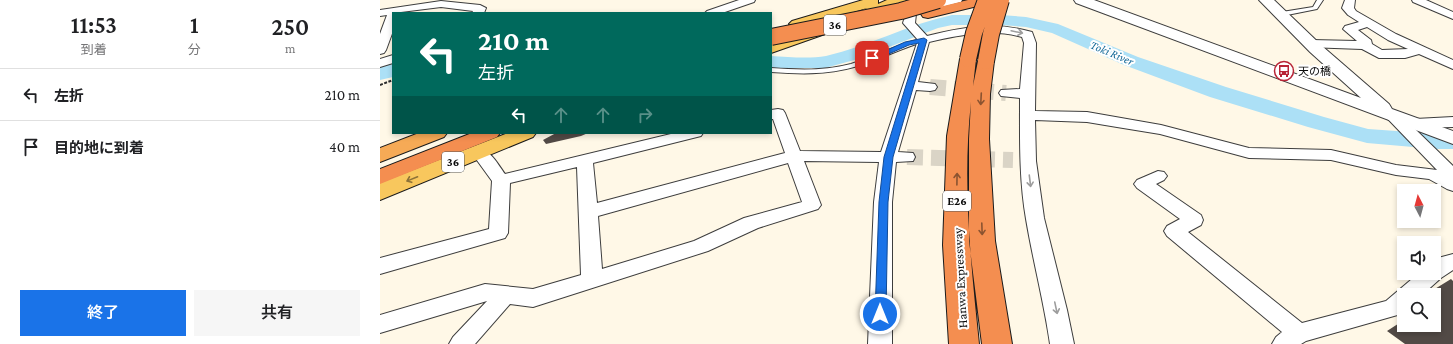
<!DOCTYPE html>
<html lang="ja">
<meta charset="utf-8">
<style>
:root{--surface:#fff;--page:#f6f6f6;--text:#202124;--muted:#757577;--line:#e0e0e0;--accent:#1a73e8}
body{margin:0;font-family:"Crimson Pro","Noto Sans JP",serif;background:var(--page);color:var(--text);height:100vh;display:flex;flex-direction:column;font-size:15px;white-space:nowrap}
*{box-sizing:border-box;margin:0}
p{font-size:13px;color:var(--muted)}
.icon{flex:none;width:22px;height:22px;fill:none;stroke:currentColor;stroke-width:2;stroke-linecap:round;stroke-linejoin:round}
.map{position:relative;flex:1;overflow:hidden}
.sheet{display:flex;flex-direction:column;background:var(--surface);width:380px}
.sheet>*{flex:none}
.guide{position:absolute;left:12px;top:12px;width:380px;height:122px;border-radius:0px;box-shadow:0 2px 6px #0003;background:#00695c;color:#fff;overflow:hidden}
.needle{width:26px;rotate:354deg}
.fabs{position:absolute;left:1017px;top:184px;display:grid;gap:8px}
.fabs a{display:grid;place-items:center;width:44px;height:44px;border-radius:0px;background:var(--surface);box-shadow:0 2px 6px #0003;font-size:20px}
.pin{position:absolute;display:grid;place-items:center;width:34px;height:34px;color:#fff;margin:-17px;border-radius:8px;box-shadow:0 2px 6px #0006}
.me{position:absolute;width:44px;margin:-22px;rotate:0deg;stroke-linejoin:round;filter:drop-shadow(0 0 3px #0008)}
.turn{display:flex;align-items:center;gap:14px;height:84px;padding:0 20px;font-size:18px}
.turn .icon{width:52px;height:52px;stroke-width:2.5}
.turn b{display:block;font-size:28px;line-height:34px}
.lanes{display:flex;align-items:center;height:38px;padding:0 20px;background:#0003;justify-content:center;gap:20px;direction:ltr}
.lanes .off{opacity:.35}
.eta{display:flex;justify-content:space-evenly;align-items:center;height:68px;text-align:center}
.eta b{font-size:24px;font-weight:600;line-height:28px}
.primary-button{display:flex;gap:8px;margin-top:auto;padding:8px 20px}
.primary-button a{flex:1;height:46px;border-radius:0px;background:var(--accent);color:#fff;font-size:16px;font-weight:600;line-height:46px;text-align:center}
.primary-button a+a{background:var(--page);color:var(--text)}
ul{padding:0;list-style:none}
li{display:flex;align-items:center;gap:12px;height:52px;padding:0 20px;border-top:1px solid var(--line)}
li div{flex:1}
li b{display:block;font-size:15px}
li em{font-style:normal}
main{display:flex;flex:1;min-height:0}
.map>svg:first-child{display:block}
</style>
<main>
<section class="sheet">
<div class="eta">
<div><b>11:53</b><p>到着</p></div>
<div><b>1</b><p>分</p></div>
<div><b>250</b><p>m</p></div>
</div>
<ul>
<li><svg class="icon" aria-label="left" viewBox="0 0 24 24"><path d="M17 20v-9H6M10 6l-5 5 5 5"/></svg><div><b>左折</b></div><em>210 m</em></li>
<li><svg class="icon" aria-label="arrive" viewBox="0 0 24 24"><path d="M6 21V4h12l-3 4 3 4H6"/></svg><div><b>目的地に到着</b></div><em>40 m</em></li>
</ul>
<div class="primary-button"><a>終了</a><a>共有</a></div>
</section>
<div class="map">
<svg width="1073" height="344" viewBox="0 0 1073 344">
<rect width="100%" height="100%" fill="#fff8e7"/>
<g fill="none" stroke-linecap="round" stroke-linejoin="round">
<!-- river -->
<path fill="#ace0f6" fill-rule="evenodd" d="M572,15H621L646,17L678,24L758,57L846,87L944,117L988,129L1073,135V149H1056L987,143L928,127L830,97L744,65L672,33L646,27L621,25H572L558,28L478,59L445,68H391V56C409,57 429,59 446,56C489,46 529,24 572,15Z
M13,64V77L0,80V67Z"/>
</g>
<!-- building -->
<path fill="#524a46" d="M176,133H208L201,136L166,144L163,140Z
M1071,279L1073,281V344H1025L1007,331L1024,320V325H1054V295H1045Z"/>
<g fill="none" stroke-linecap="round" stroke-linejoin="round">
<!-- minor-tunnel-far1 -->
<path stroke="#dad4c6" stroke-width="12" stroke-dasharray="12 6" stroke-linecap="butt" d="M550,87L562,88"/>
<!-- minor-tunnel -->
<path stroke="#dad4c6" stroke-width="16" stroke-dasharray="16 8" stroke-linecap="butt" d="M550,87L626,93
M527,157L633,160"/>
<!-- service casing -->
<g stroke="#3d3d3d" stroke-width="2">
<path id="service" d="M937,0H943L937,9L902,16L899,14L902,12L933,7Z
M544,38L547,40L546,41C521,48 499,60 474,67C446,75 419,74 391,72V68C418,70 445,71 471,64C496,56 519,44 544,38Z"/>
</g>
<!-- minor casing -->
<g stroke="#3d3d3d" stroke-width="2">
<path id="minor" d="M359,0H375L374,2L342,13H325L327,11Z
M564,0H582L581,2L536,14L535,23L547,36C585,27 614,21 652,32L656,43L655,111L707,112L781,125L869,148L951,150L1016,165L1057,170L1005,116L1008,113C1018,110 1022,116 1028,123L1035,119L1073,117V127L1034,128L1073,166V191L1067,189L1049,179L1016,175L951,160L869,158L780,134L737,127L707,122L655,120L656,161L664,218L687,310L694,344H670C664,302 653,261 646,219C639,179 640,138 640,98L621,96L619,93L621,90L640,89L644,43L642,37C611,28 580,35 549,42L538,82L555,84L557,87L555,90L550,91L536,90L518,152L533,153L535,157L533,161L516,162L512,202V344H488L494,202L499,162L424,161L441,205L438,209L378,228L328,251L153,307L130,304L95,344H69L73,337L107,301L0,333V315L105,284L153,289L201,275L197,167L130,183L128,233L125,238L0,274V258L109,229L112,181L91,152L93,149C108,145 117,163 125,174L295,133H323L321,136L213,163L217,203L405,153L393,119H391V110L398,109L403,110L405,113L420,151L501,152L538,40L523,23L527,10ZM408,163L422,202L364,218L314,241L222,269L218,216Z
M965,0H975L974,8L976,11L1016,34L1073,60V69L1039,54L1025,58H999L982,49L927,47L925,44L927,41L931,40L977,41L963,29L965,26L979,22L968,15L962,8ZM987,27L1008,40L1028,49L1002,50L992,44L991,40L978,30Z
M1032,0H1046L1073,12V19L1033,2Z
M61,1L100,5L106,8L104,13H92L93,11L61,7L13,13V31L6,50L4,53L0,54V34L7,15L0,16V10Z
M13,55V63L0,67V59Z
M778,171L784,172L787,176L784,180L776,184L821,215L823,220L821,225L808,232L922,323L1006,301L1039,273H1054V261L1058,258L1073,254V270L1061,278L1042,295H1024V311L1021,314L926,341L921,344H892L896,337L902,332L787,236L784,231L787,226L800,219L757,188L754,184L757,180Z"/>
</g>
<!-- tertiary casing -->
<g stroke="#3d3d3d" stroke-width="2">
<path id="tertiary" d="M694,0H714L981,98L930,52L879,0H894L942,46L1009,104L1012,109L1073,131V144L696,3Z"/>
</g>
<!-- primary casing -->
<g stroke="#1b1b1b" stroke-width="2">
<path id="primary" d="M483,0H498V4L507,0H526L524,3L478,21L473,20L471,17L473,14L487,8L417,29L412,27L409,24L412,21Z
M440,26L445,28L448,31L445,34L391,53V43Z
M128,133H156L153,137L0,200V183Z"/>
</g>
<!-- trunk casing -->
<g stroke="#1b1b1b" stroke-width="2">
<path id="trunk" d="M39,133H67L64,137L0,162V148Z"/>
</g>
<!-- motorway casing -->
<g stroke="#1b1b1b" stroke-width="2">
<path id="motorway" d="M588,0H612L610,3L548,18L543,17L541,14L543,11Z
M588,54L594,55L596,59L593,86L598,61L600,57L606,56L612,57L614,61L610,94L609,139L615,241L632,344H602L589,241V139L591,102C582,183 591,264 599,344H569L563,245L567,136L580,59L582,55Z
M92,133H120L117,137L0,184V169Z"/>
</g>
<!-- path -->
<path stroke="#2c2c2c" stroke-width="2" stroke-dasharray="3 1.5" stroke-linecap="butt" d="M0,85L13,80"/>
<!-- service -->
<use href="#service" fill="#fff" fill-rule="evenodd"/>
<!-- minor -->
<use href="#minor" fill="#fff" fill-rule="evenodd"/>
<!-- tertiary -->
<use href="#tertiary" fill="#fff" fill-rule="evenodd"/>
<!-- primary -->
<use href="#primary" fill="#f8c75d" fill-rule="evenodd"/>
<!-- trunk -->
<use href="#trunk" fill="#f6aa56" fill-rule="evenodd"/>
<!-- motorway -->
<use href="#motorway" fill="#f48e50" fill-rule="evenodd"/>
<!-- motorway-bridge casing -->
<g stroke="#1b1b1b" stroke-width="18" stroke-linecap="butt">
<path id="motorway-bridge" d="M391,37L521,11L558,0
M588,59L594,33L606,0
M606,61L611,34L621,0"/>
</g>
<!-- motorway-bridge -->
<use href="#motorway-bridge" stroke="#f48e50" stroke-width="16"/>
</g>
<!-- one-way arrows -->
<defs><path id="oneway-shaft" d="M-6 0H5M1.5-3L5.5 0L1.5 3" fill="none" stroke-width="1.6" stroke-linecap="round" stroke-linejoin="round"/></defs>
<g stroke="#9d9d9d">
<use href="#oneway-shaft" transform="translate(637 32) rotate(12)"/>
<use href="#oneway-shaft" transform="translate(650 181) rotate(83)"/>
<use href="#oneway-shaft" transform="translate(676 308) rotate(78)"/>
</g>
<g stroke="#8b5330">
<use href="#oneway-shaft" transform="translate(601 99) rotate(93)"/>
<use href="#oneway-shaft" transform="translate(577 179) rotate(-89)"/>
<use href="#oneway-shaft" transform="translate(602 229) rotate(88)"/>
</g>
<use stroke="#8d7238" href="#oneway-shaft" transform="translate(32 179) rotate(158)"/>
<!-- route -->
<path fill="#1a73e8" stroke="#114b97" d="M544,38L547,40L513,157L508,202L506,314L505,317L500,319L496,317L495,314L499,202L504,157L539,43L529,45L495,60L489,58L525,42Z"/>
<!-- icons -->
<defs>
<g id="bus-ring" transform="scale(1)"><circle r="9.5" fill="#fff" stroke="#b82436" stroke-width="1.5"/><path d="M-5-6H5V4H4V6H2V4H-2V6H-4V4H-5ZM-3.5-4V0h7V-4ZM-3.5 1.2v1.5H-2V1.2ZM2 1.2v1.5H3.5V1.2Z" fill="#b82436"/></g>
</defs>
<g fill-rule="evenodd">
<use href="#bus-ring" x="904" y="71"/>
</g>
<g text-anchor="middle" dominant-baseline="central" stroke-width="4" stroke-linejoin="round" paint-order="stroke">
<!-- far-poi labels -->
<g font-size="11" fill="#0a0a0a" stroke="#fff" text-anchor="start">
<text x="918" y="71">天の橋</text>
</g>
<!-- shield labels -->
<g fill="#fff" stroke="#545454" stroke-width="1">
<rect x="444" y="15" width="22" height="20" rx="3"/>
<rect x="62" y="152" width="22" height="20" rx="3"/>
<rect x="563" y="191" width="28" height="20" rx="3"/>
</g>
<g font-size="12" font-weight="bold" fill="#0a0a0a">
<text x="455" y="25">36</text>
<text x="73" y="162">36</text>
<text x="577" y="201">E26</text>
</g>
<!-- far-water labels -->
<g font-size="12" font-style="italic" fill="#156a99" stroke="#fff">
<text transform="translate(732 53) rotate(23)">Toki River</text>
</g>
<!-- street labels -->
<g font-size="13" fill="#0a0a0a" stroke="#fff">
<text transform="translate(580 278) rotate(-93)">Hanwa Expressway</text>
</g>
</g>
</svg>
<div class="fabs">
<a><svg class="needle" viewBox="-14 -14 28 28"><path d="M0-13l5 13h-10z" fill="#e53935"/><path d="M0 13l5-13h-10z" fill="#757577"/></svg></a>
<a><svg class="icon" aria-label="sound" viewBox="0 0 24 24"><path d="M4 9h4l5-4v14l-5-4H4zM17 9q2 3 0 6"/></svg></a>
<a><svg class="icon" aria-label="search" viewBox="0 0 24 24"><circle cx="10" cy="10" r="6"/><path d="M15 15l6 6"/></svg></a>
</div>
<div class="pin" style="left:492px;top:58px;background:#d93025"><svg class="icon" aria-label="arrive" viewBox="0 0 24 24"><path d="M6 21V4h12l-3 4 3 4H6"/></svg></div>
<svg class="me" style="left:500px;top:314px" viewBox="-20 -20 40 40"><circle r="17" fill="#1a73e8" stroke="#fff" stroke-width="3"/><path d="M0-11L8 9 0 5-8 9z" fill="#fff"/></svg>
<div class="guide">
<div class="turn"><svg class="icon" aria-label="left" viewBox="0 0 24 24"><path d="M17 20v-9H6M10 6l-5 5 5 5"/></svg><div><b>210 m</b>左折</div></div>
<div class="lanes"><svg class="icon" aria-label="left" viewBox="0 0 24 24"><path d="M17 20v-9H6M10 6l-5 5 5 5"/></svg><svg class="icon off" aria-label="ahead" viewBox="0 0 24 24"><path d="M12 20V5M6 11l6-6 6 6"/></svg><svg class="icon off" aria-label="ahead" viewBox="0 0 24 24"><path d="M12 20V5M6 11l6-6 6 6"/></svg><svg class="icon off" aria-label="right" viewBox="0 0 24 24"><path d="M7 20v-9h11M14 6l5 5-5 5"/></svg></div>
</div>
</div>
</main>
